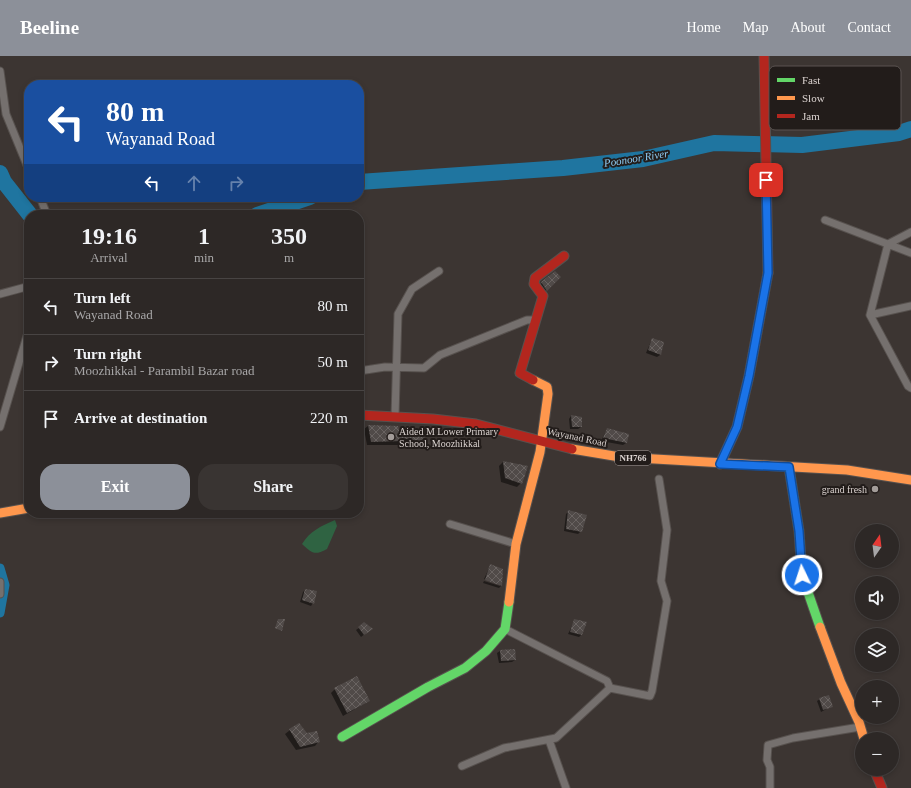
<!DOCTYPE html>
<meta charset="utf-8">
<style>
:root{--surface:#2d2826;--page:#393432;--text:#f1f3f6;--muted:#a7a6a7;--line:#484443;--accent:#8c9099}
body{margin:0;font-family:"Times New Roman",serif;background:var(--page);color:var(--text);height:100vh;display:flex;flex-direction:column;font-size:15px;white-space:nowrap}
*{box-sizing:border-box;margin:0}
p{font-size:13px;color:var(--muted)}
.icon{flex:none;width:22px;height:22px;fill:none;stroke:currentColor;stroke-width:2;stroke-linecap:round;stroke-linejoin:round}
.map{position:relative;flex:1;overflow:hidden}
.sheet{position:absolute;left:24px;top:154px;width:340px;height:308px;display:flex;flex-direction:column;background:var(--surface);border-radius:16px;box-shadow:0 2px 6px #0003,0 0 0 1px var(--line)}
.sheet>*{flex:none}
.top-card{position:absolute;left:24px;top:24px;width:340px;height:122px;border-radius:16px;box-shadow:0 2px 6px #0003,0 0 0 1px var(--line);background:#1a4fa0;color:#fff;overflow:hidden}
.needle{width:26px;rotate:14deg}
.buttons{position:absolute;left:855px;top:468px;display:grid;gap:8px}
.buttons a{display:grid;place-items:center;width:44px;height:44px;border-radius:50%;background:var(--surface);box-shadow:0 2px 6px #0003,0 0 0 1px var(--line);font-size:20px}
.pin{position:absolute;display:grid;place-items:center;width:34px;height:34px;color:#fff;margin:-17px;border-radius:8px;box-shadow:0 2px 6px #0006}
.me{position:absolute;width:44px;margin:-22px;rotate:356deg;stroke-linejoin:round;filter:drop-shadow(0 0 3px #0008)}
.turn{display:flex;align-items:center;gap:14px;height:84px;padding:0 16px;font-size:18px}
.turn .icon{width:52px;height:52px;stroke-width:2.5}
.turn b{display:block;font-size:28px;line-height:34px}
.lanes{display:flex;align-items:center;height:38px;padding:0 16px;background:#0003;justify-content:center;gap:20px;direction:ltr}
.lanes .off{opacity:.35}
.eta{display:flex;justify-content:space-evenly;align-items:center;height:68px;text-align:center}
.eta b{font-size:24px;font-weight:700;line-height:28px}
.primary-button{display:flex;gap:8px;margin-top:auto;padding:8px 16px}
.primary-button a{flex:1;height:46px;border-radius:16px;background:var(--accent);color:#fff;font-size:16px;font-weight:700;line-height:46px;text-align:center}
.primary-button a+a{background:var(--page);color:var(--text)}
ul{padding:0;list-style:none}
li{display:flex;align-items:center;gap:12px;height:56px;padding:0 16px;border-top:1px solid var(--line)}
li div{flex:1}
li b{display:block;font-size:15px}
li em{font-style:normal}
header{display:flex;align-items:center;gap:24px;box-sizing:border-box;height:56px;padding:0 20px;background:var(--accent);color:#fff}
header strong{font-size:19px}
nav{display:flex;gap:22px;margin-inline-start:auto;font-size:14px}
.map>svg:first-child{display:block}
</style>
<header>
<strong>Beeline</strong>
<nav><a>Home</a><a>Map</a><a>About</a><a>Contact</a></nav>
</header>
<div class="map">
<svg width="911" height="732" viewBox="0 0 911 732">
<defs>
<pattern id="building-cross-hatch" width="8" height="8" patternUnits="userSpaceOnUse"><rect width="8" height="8" fill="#504a48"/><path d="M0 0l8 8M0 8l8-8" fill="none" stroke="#696361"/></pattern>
</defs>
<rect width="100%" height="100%" fill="#3c3532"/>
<!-- park -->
<path fill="#2f6342" d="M335,464L337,470L327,493C314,500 312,497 302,488C310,475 321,470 335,464Z"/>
<!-- shadow -->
<path fill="#0007" d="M555,217L560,221L543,238L537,231Z
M652,283L663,287L660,299L657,301L646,297Z
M571,360L581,362V371L578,373H570L569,363Z
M368,370L397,371L399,377L423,385L419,389L400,386L398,389H367L364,373Z
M607,373L626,387L623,389L601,385Z
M503,406L521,427L517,431L501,426L499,410Z
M569,455L581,475L578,478L564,475L566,458Z
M490,510L501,530L499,532L483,527L484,525L500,530V528L484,523Z
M305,534L313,547L311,550L300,546L303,536Z
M575,564L582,578L579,581L568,578Z
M359,572L371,573L361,581L356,574Z
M514,594L515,604L512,606L499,607L497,597L500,595Z
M335,633L369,645L343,660L331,637Z
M820,643L832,650L821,656L817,645Z
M298,668L306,678L319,685L315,690L296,694L285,678Z"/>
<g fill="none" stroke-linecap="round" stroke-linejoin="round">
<!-- canal -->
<path stroke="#1f75a0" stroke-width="9" d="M0,512L5,529L0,557"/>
<!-- river -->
<path stroke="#1f75a0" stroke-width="16" d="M0,117L4,126L30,159
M359,126L563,112L643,103L714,87L802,89L899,77L911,73
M257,159L310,141"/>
</g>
<!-- building -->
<path fill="url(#building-cross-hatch)" d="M555,215L561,221L547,235L541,226Z
M652,282L664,286L661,299L648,294Z
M571,359L582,361V371H572Z
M368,369L398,370L400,376L425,378L424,386L402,382L403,385L371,386Z
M607,372L629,378L627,387L603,382Z
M503,405L528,410L522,428L505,422Z
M568,454L587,459L582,476L566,473Z
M490,508L503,513L502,530L485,524Z
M305,533L317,535L314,548L302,544Z
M278,563H285L282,575L275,572Z
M574,563L587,566L582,579L570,576Z
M364,566L373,573L364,579L358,571Z
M515,593L516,604L501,605L500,594Z
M357,620L370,645L347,657L334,632Z
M829,639L833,651L823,654L819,642Z
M299,667L307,677L317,675L320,686L300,691L289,673Z"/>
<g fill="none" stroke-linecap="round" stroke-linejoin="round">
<!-- street casing -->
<g stroke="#57514e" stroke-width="9">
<path id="street" d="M0,15L6,58L29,114
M40,141L47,159
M825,164L911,197
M0,238L26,231L29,234
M911,250L870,259L908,330L911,332
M870,259L888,188L911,176
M359,315L385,311L424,312L440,299L527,264H535
M395,360L398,258L412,233L439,215
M0,371L29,273
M450,468L516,488
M0,526V538
M610,632L650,640L652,635L667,545L661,525L667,474L659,423
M549,684L566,732
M462,710L504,692L556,682L610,632L607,625L505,573
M770,732V711L767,704L768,689L793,682L860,671"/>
</g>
<!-- fast casing -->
<g stroke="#57514e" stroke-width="11">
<path id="fast" d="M789,411L799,475L802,519L820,571
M342,681L428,631L465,612L486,595L505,573L509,546"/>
</g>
<!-- slow casing -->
<g stroke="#57514e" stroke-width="11">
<path id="slow" d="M572,393L620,401L847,414L911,424
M720,408L737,371L749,320L768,217
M0,457L29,452
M509,546L516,488L540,396L548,338L547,331L533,324
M820,571L841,627L859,666L864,683"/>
</g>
<!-- jam casing -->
<g stroke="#57514e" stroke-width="11">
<path id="jam" d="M764,0L768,217
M533,324L520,317L543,240L534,228L535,222L564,200
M359,359L433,363L476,368L572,393
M874,713L882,732"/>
</g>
<!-- street -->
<use href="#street" stroke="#75706e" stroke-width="7"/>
<!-- fast -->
<use href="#fast" stroke="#63d668" stroke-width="9"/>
<!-- slow -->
<use href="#slow" stroke="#ff974d" stroke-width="9"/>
<!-- jam -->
<use href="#jam" stroke="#b3261e" stroke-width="9"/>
</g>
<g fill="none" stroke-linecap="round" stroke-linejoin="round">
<!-- route casing -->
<g stroke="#114b97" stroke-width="10">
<path id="route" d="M766,124L768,217L749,320L737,371L720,408L789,411L799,475L802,519"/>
</g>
<!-- route -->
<use href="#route" stroke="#1a73e8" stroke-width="7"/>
</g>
<!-- markers -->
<g fill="#a39c99" stroke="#221c1a" stroke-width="1.5">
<circle cx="391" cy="381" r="4"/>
<circle cx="875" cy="433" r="4"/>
</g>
<g text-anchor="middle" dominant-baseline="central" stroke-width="4" stroke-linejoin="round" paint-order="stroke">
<!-- shield labels -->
<rect fill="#221c1a" stroke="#a49c99" stroke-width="1" x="615" y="395" width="36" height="14" rx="3"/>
<g font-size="9" font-weight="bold" fill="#dbd3d0">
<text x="633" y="402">NH766</text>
</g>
<!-- poi labels -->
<g font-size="10" fill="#dbd3d0" stroke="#221c1a" text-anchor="start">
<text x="399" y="375">Aided M Lower Primary<tspan x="399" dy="12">School, Moozhikkal</tspan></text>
<text x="867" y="433" text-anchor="end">grand fresh</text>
</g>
<!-- street labels -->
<g font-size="10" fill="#dbd3d0" stroke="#221c1a">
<text transform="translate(577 381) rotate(12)">Wayanad Road</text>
</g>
<!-- water labels -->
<g font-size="11" font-style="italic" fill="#8eccf4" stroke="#221c1a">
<text transform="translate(636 102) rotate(-9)">Poonoor River</text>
</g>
</g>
<!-- legend -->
<rect x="769" y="10" width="132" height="64" rx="6" fill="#221c1a" stroke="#5a5351" stroke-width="1"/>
<rect x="777" y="22" width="18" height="4" fill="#63d668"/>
<rect x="777" y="40" width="18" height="4" fill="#ff974d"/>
<rect x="777" y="58" width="18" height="4" fill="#b3261e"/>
<g font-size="11" fill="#dbd3d0">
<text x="802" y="28">Fast</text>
<text x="802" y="46">Slow</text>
<text x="802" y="64">Jam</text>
</g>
</svg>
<div class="buttons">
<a><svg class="needle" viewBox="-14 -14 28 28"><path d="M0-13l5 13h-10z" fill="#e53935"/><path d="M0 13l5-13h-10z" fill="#a7a6a7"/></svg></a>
<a><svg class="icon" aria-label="sound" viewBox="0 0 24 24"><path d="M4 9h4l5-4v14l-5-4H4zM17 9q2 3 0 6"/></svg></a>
<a><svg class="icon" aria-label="layers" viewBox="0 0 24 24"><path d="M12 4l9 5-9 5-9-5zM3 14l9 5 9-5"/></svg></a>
<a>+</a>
<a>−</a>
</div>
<div class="pin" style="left:766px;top:124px;background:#d93025"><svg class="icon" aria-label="arrive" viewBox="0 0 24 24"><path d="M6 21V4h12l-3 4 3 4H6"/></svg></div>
<svg class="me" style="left:802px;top:519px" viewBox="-20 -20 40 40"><circle r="17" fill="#1a73e8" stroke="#fff" stroke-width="3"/><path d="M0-11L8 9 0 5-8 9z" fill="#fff"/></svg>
<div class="top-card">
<div class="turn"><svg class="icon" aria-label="left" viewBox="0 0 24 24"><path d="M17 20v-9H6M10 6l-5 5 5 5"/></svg><div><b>80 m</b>Wayanad Road</div></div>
<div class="lanes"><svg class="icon" aria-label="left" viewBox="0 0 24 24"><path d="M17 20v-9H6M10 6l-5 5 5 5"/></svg><svg class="icon off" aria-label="ahead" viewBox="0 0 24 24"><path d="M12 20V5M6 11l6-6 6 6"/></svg><svg class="icon off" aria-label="right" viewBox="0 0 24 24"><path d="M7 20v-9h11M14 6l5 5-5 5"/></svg></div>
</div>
<section class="sheet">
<div class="eta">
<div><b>19:16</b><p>Arrival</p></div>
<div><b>1</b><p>min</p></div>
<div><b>350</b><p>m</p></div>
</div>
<ul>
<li><svg class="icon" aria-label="left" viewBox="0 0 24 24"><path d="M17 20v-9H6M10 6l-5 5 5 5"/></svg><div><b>Turn left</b><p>Wayanad Road</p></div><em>80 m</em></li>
<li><svg class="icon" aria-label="right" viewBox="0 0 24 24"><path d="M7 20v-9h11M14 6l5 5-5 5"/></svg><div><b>Turn right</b><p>Moozhikkal - Parambil Bazar road</p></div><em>50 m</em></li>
<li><svg class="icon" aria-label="arrive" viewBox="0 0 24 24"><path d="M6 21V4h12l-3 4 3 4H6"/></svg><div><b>Arrive at destination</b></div><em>220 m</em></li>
</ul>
<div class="primary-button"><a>Exit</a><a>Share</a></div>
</section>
</div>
